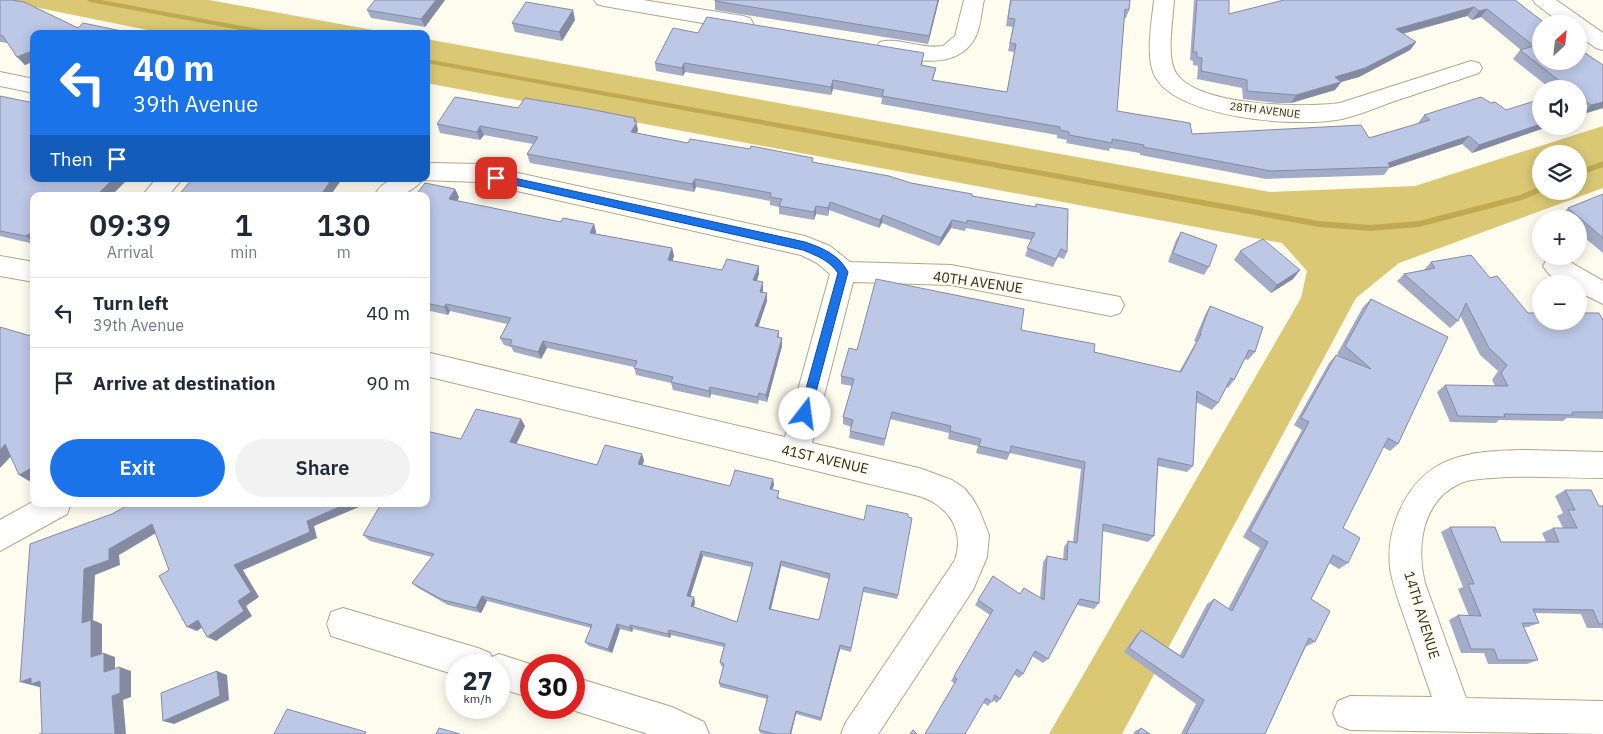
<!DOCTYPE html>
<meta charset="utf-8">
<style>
:root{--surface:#fff;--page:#f2f2f3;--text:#1f2937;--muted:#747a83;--line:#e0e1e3;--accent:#1a73e8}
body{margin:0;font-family:"IBM Plex Sans",sans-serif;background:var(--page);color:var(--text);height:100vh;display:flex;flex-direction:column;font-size:19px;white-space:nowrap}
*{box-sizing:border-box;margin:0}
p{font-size:16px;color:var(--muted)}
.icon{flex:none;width:28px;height:28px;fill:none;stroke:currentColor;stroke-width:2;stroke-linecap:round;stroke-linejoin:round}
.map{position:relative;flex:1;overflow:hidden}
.details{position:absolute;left:30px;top:192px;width:400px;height:315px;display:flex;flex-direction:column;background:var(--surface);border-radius:10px;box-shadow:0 2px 12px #0003}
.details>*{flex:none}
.guide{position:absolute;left:30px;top:30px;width:400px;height:152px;border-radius:10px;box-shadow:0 2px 12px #0003;background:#1a73e8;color:#fff;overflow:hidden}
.needle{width:32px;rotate:27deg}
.tools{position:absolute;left:1532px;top:15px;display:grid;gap:10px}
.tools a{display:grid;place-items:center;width:55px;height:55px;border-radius:50%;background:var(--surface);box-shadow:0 2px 12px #0003;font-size:25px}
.speed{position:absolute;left:445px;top:654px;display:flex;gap:10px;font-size:25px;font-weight:700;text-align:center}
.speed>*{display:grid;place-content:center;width:65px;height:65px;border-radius:50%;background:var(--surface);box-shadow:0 2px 12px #0003;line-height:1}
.speed small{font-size:12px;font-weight:400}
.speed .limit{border:8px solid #d22;background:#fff;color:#111}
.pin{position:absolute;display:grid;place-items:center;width:42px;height:42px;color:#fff;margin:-21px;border-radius:10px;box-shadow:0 2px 8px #0006}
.me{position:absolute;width:55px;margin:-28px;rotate:15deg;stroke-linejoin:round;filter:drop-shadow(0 0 4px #0008)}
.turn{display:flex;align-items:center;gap:18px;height:105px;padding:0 20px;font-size:22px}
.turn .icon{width:65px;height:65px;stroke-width:2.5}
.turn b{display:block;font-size:35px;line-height:42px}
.then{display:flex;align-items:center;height:48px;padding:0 20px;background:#0003;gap:10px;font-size:19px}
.eta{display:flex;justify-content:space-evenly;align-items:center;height:85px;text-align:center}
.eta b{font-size:30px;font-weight:600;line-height:35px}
.button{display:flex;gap:10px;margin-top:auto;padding:10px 20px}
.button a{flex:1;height:58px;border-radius:30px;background:var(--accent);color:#fff;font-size:20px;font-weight:600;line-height:58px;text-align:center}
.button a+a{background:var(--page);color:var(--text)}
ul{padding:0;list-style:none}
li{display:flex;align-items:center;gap:15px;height:70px;padding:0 20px;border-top:1px solid var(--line)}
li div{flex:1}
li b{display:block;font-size:19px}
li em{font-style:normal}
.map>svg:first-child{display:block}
</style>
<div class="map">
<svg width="1603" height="734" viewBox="0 0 1603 734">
<rect width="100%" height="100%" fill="#fefcee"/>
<!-- green -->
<path fill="#dac875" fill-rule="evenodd" d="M0,0H209L395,34H167Z
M426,39L1270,192L1415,186L1603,126V188L1399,263L1356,298L1122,734H1049L1301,298L1307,271L1282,243L426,83ZM1541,154H1579V191H1541Z"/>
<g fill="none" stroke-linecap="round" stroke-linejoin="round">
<!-- stream -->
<path fill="#beab51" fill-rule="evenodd" d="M87,0H101L275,32L278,34H262L90,2Z
M426,59L1319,221L1370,225L1419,221L1520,195L1541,186V191H1543L1522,200L1419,227L1370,231L1319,227L426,63Z
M1603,161V167L1579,176V170Z"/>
<!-- minor casing -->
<g stroke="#afa888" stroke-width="2">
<path id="minor" d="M594,0H643L743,16L750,18L753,23L750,28L743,30L604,6L597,4Z
M964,0H984C981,12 981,27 975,38C956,72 910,60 880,52L876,47L880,42C900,37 922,50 943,46L955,36Z
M1154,0H1174C1173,18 1167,52 1174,69C1189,107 1306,108 1340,103L1471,61L1479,63L1482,68L1479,73C1449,83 1419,93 1389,103C1374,109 1358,115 1342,119C1300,128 1170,119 1153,72C1146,53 1152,20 1154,0Z
M1533,0H1556L1603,33V50L1596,48L1579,36V24H1562L1536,4Z
M0,72L34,79V93L0,86Z
M433,163L477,164L805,236L830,246L850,262L951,265L1120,297L1124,305L1120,313L1111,316L951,285L853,282L812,443L919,468L952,480L964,488L973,499L980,512L989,535L987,557L973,590L878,734H841L846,722L955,560C965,530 948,505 919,496L426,376V352L785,437L830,274L817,263L801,255L477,182L422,180C418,187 408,191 402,196H374C386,174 404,179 426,179V164Z
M156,179H182L168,196H142Z
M0,256L34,262V282L0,276Z
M1557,256L1565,259L1603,281V304L1579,292V284C1564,284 1551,280 1543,266L1547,259Z
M1525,450L1603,452V478C1566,478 1528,475 1491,478C1482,479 1470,479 1461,483C1422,500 1416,546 1425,583L1466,698L1603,701V734L1350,730L1338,725L1333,713L1338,701L1350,696L1432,697C1423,672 1415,647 1406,622C1400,604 1393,587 1390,568C1388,548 1391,530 1399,512C1424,455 1468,451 1525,450Z
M34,501V504H71L67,514L0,551V520Z
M343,608L478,648L490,653L492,657L499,654L533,665H531V698L499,688V665H456V675L331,636L327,624L331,612Z
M574,677L672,707L704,722L709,734H648L566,708H574Z"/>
</g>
<!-- minor -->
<use href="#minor" fill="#fff" fill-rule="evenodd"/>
</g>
<!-- wall -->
<path fill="#a3abc6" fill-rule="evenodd" d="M0,0L78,28L136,34H34V61L25,65L8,43L0,42Z
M445,0L425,27L371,18L367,10Z
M715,0H939L928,44L715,10Z
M1010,0H1130L1129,10L1126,18H1124L1117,111L1192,134L1369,138L1419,124L1418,123L1424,115L1491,103L1541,126H1550L1472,153L1462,144L1389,168L1384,175L1266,179L1140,155V153L1110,148L1109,151L1066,143L1067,140L1057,138V135L881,104L882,98L833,89L831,95L685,72L683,76L656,71L655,63L698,33L923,61L922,65L936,68L933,80L1007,92L1014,52L1008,51L1013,27L1006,26Z
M1194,0H1229V14L1515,0L1541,24L1603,65V108L1583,114L1581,112L1579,115V89H1551L1513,59L1520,50H1521L1481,17L1472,20L1467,16L1403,34L1416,42L1410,50L1359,77L1341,82L1335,90L1291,103H1277L1243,99L1242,88L1197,79L1198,66L1193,65V61L1190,60Z
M573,10L575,20L562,41L515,32L512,23Z
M0,96L34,196V244L0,236Z
M518,108L636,122L638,130L637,133L688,143L813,162L972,196L1035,207L1036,204L1067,252L1064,259L1058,257L1053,267L1025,256L1031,240L966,228L965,231L951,228L939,246L882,223L879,228L829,210L828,216L816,214L814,220L779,214V207L770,205V201L755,198L696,187L694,192L530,163L527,154L533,144L484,135L480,140L440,133L437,124Z
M455,189L459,197L457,201L561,222L594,224L596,232V234L672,248L674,256L672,261L722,270L759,274L757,281L763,290V292L767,293V301L758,327L779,331V338H782V346L767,402L759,400L758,404L711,394L710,398L673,390L671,383L636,375L634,367L547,348L541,359L514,352L511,347L504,345L500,338L507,324L450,311L448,315L426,310V196Z
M1603,194V253L1579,233V219H1563L1560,216L1568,208Z
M1181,232L1209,267L1204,275L1168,262L1176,240Z
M1240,251L1300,270L1293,279L1271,293L1234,260Z
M1431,262L1490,278L1528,313L1603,320V419L1567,418L1563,421L1499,420L1496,423L1450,422L1437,392L1445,385L1495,386L1492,380L1498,371L1480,355L1460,315L1458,321L1450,328L1397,281L1404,274L1424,270Z
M1371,299L1398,444L1390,451L1383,447L1343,528L1348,563L1339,569L1329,563L1311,599L1315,642L1307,646H1306L1265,734H1181L1196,704L1124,652L1136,635L1141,630L1180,655L1207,604L1214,599L1228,609L1260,548L1243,537L1302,430L1294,425L1329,363L1336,355L1342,358L1337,354L1363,307Z
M1210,306L1255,352L1248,360L1245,359L1234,380L1228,388L1226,387L1218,403L1212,410L1196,402L1193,466L1187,472L1158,466L1154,536L1148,542L1102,531L1099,603L1094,609L1077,605L1048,659L1043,663L1032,656L1023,674L1019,678L1014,674L1000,699L997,703L993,700L988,706L951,681L990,615L975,605L993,576L1020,594L1024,588L1040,598L1043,562L1047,556L1063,560L1064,547L1068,541L1073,542L1081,469L1010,453L1007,460L976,453L978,446L948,439L949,433L890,419L884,446L849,438L851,427L843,424V417L852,386L841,384V376L857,350L1021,330L1094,352L1179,372L1196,342L1194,341L1205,315Z
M521,419L525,426L516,444L597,465L644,460L643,465L730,486L773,479L774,485L772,489L779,497V499L898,595L897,599L863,592L851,652L840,649L821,721L796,714L791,734H764L760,733L759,730L767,699L720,687L719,683L724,667L721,666L720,662L724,647L671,635L670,638L633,629L632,632L620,629L612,653L589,646L585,642L591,628L487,601L481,613L448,605L418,588L412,583L432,557L370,541L363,535L461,439ZM703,556L752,567L737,622L694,607L695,602L690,596ZM781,566L829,579L819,620L771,609Z
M1565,490L1599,506H1603V631L1602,628H1587L1581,614L1535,613L1539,623L1528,627H1524L1538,660L1527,664H1488L1484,653H1461L1449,620L1458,615L1469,616L1458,589L1463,587L1441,532L1450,527L1501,542H1546L1542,533L1553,528H1563L1557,516L1563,513L1555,496Z
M1141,728L1150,734H1133L1135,731Z"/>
<!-- shaded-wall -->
<path fill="#848ba1" d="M436,0H445L425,27L421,19Z
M938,0H939L928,44L929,36Z
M1474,7L1467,16L1390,37L1396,29Z
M1487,9L1481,17L1472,20L1479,11Z
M573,10L575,20L562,41L559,32Z
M1416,42L1410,50L1359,77L1330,85L1335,77Z
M34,50V61L25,65L17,57Z
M684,63L685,72L683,76L682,68Z
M833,80V89L831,95V87Z
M1341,82L1335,90L1291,103L1296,95Z
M1603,102V108L1583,114L1591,105Z
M635,118L638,130L633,140L631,132Z
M1541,124V126H1550L1472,153L1479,145Z
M480,126L484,135L480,140L477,132Z
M1469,136L1462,144L1389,168L1390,167L1388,163Z
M113,179H128L111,196H96Z
M332,179H342L330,196H320Z
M695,179L696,187L694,192L692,184Z
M455,189L459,197L453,208L449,199Z
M830,202L829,210L828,216V208Z
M816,206V214L814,220V212Z
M883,215L882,223L879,228L880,220Z
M952,220L951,228L939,246L941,238Z
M594,224L596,232L592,241L590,233Z
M28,234L34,240V243L26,236Z
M672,248L674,256L670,268L668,260Z
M759,266V274L754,288L753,280Z
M1300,270L1293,279L1271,293L1277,285Z
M763,282V290L760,300V292Z
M767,293V301L756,334L755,326Z
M446,304L450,311L448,315L444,307Z
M782,338V346L767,402L766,395Z
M543,341L547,348L541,359L538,352Z
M710,387L711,394L710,398L709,391Z
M521,419L525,426L514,449L510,442Z
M5,444L16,451L0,468V450Z
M642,454L644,460L641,470L638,464Z
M33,467H34V478L29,481L19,475Z
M773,479L774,485L770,495V489Z
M346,504H366L314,526L317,538L243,570L259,597L246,606L252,616L216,641L207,637L238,601L234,565L307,521Z
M152,524L161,530L119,555L120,565L95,575L93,620L102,624V661L91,657L82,623L84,569L109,549Z
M701,551L703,556L689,601L687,596Z
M781,561V566L770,613L769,609Z
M482,596L487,601L481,613L476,608Z
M694,597L695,602L693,610L691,606Z
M198,620L207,624L197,631L187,627Z
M617,624L620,629L612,653L608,649Z
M630,625L633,629L632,632L630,628Z
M669,630L671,635L670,638L668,634Z
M840,645V649L821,721V718Z
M104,653L115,657V676L104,672Z
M120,667L131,671V697L123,700L126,734H115L112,696Z
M217,671L227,675L229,700L174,724L163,721Z
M31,678L43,682V688L20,682Z
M796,711V714L791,734H790Z"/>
<!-- building -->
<path fill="#bdc7e6" stroke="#848ba1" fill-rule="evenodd" d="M0,0H11L24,2L78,28L83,23L136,34H34V50L17,57L3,36L0,35Z
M375,0H436L421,19L367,10Z
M715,0H938L929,36L715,1Z
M1011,0H1130L1129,10L1125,9L1117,111L1190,123L1192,134L1361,125L1369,138L1430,120L1424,115L1481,97L1491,103L1495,102L1506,110L1541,99V124L1479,145L1469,136L1388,163L1390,167L1271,171L1143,147L1144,145L1112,139V143L1069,135V132L1060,130V127L882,96L884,90L833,80L831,87L684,63L682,68L655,63L673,28L698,33L707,17L924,53L921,65L936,68L932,80L1007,92L1016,44L1010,43L1015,19L1008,18Z
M1197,0H1229V14L1284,0H1515L1546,24H1541V61H1579V49L1603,65V102L1591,105L1579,96V89H1570L1520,50L1534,46L1487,9L1479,11L1474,7L1396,29L1416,42L1365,68L1335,77L1341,82L1296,95L1282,94L1247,91V80L1201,71L1202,58L1197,57V52H1193Z
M526,2L573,10L559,32L512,23Z
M0,96L34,103V179H113L96,196H34V236L28,234L26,236L0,231Z
M455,97L518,108L525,98L584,108L635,118L634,121L637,122L631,132L688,143L690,139L750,149L751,146L813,158L812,162L889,176L911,183L972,194V196L1036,207V204L1068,209L1067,252L1061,249L1056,259L1027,248L1035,233L967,220V223L952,220L941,238L883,215L880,220L830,202L828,208L816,206L814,212L779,206L782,199L770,197L771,193L755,190L695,179L692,184L527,154L538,137L480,126L477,132L437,124Z
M1579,106L1584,110L1579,111Z
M192,179H332L320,196H178Z
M425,183L455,189L449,199L561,222L563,218L594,224L590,233L672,248L668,260L722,270L727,259L759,266L753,280L763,282L760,292L767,293L755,326L779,331L777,337L782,338L766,395L759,393L758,397L710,387L709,391L671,382L673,377L634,368L637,361L543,341L538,352L510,345L512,340L500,338L511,318L446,304L444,307L426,303V196H415Z
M1603,194V238L1568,208Z
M1181,232L1217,245L1209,267L1173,253Z
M1263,239L1300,270L1277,285L1240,251Z
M1471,255L1490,278L1497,276L1528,313H1541V321H1579V313H1599L1603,320V412H1572L1573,415L1504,414L1505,417L1458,416L1445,385L1508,386L1501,373L1507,365L1489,348L1466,303L1458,321L1404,274L1435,268L1431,262Z
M876,279L1024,309L1021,330L1095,344L1094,352L1181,372L1201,334L1200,333L1210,306L1263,327L1255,352L1249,350L1234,380L1231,378L1218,403L1197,391L1193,466L1158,458L1154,536L1103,524L1099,603L1080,599L1048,659L1035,651L1023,674L1017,669L1000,699L995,695L992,702L986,698L965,734H925L957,679L954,676L993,610L978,600L993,576L1020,594L1024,588L1044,600L1047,556L1067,560L1068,541L1077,543L1085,462L1011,446L1010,453L979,446L981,439L950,431L951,426L892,412L885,439L850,431L853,420L843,417L854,379L841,376L849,348L857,350Z
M1371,299L1448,337L1398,444L1388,438L1343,528L1360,538L1348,563L1333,555L1311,599L1330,611L1315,642L1309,638L1265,734H1186L1204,700L1129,648L1141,630L1183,658L1214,599L1232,611L1268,542L1250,531L1309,422L1301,418L1336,355L1371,369L1345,346Z
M0,327L34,337V468L33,467L19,475L5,444L0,450Z
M476,409L521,419L510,442L597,465L605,445L642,454L638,464L730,486L735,470L773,479L770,489L779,491L777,498L864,520L867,505L908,514V517L912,518L898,595L864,587L851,648L840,645L821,718L796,711L790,734H775L759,730L768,696L719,683L724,664L720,662L725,644L669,630L668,634L630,625V628L617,624L608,649L585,642L592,625L482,596L476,608L443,600L412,583L434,554L363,535L381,504H426V431L461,439ZM701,551L753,563L737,622L691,606L694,597L687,596ZM781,561L830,574L819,620L769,609Z
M1565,490H1591L1599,506H1603V624H1599L1593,610L1533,609L1539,623H1522L1538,660H1498L1494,649H1471L1458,615L1481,616L1468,584H1474L1450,527H1495L1501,542H1559L1553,528H1577L1568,510H1575Z
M130,504H346L307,521L310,532L234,565L251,592L238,601L244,611L207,637L198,620L187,627L159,576L169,570L152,524L109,549V560L84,569L82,623L91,620V657L104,653V672L120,667V693L112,696L115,734H39L42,733L40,681L31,684V678L20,682L30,544L112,514Z
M217,671L220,696L163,721L161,693Z
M287,709L366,732L365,734H274Z
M439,728L460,734H436Z
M1141,728L1150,734H1137Z
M913,730L917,734H910Z"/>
<!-- route -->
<path fill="#1a73e8" stroke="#114b97" d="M496,174L805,242C823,248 839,255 848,272L809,418L805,420L800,418L799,414L838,273C829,260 817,256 803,250L493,180V175Z"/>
<g text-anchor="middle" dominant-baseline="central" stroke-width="4.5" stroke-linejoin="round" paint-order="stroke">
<!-- far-street labels -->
<g font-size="11" fill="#2d2a1d" stroke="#fefcee">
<text transform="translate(1265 110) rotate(7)">28TH AVENUE</text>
</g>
<!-- street labels -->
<g font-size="14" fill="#2d2a1d" stroke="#fefcee">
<text transform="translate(978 282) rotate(8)">40TH AVENUE</text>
<text transform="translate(825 459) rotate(13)">41ST AVENUE</text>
<text transform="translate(1422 615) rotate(73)">14TH AVENUE</text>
</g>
</g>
</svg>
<div class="tools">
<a><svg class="needle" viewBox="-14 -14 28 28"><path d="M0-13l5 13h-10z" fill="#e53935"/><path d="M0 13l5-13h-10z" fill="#747a83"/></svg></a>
<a><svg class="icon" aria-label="sound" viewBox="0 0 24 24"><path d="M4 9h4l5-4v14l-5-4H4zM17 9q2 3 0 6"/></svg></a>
<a><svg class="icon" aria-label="layers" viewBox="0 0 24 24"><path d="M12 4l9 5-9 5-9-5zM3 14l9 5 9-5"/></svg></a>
<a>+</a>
<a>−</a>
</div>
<div class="speed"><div>27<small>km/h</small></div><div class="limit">30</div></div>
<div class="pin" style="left:496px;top:178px;background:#d93025"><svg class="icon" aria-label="arrive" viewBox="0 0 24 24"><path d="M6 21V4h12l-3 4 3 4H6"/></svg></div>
<svg class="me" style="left:805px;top:414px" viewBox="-20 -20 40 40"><circle r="19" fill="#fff"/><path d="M0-13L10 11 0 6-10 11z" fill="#1a73e8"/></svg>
<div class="guide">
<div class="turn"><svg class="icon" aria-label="left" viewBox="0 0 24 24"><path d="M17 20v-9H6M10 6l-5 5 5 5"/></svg><div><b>40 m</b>39th Avenue</div></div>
<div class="then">Then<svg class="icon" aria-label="arrive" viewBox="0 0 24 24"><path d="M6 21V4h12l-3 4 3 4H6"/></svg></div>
</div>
<section class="details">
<div class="eta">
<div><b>09:39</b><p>Arrival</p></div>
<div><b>1</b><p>min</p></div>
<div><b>130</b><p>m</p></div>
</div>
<ul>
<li><svg class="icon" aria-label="left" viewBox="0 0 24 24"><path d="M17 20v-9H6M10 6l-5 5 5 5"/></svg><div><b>Turn left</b><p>39th Avenue</p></div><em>40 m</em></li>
<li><svg class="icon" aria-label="arrive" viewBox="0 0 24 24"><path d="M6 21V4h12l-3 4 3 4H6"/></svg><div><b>Arrive at destination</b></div><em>90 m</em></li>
</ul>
<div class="button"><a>Exit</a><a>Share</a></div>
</section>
</div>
